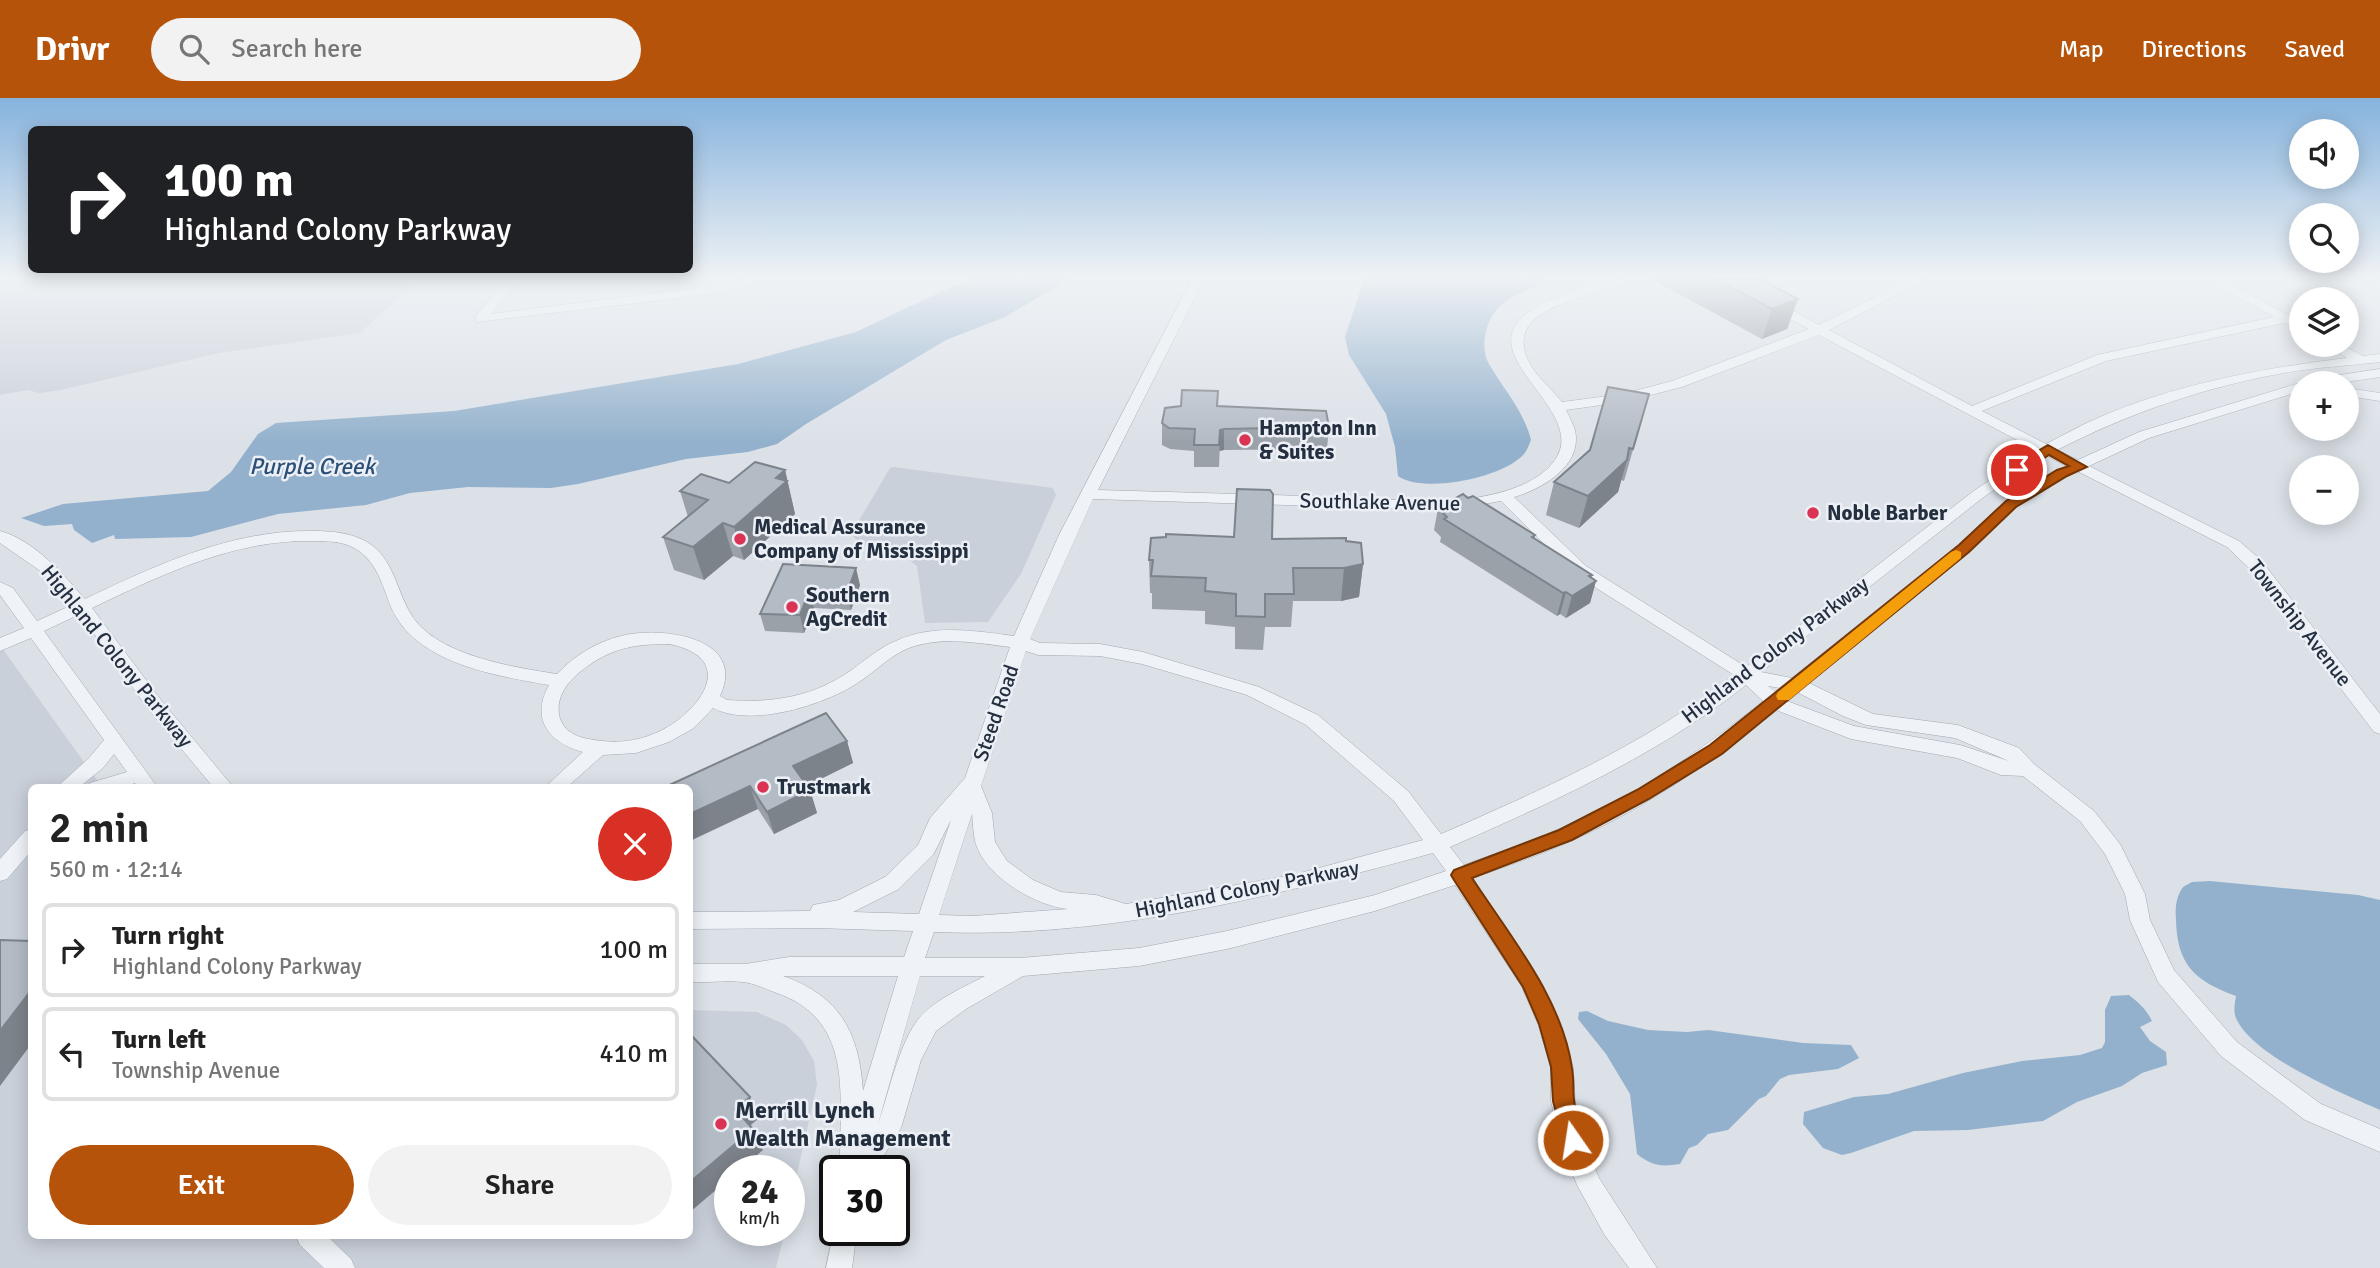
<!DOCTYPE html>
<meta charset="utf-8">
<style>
:root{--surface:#fff;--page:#f2f2f2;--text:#222;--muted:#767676;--line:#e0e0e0;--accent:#b45309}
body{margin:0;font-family:Signika,sans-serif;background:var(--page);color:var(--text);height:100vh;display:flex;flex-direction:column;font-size:26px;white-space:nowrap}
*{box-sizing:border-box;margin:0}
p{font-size:23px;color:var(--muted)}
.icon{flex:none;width:38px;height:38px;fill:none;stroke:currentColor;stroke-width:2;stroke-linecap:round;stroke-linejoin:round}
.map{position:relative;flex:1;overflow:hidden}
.sheet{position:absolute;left:28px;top:686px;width:665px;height:455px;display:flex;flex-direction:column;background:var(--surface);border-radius:10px;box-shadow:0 4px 18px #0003}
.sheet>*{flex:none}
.banner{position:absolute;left:28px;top:28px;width:665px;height:147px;border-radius:10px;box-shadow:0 4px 18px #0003;background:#202124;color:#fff;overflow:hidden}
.buttons{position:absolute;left:2289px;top:21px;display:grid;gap:14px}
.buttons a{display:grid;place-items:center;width:70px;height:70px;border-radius:50%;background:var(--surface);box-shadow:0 4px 18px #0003;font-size:35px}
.speed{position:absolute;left:714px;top:1057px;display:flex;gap:14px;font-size:35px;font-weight:700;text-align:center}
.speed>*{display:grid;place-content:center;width:91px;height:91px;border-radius:50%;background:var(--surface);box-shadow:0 4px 18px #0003;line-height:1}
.speed small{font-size:18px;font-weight:400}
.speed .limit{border:4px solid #111;border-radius:10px;background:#fff;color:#111}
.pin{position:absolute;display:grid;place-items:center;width:60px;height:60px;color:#fff;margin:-30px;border:4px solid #fff;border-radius:50%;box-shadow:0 2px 7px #0007}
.me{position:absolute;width:77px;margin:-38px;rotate:347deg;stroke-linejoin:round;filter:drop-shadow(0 0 5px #0008)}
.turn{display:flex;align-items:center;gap:24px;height:147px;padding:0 21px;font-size:32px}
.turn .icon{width:91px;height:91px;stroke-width:2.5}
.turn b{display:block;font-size:49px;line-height:60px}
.round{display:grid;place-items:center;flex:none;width:74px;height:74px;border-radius:37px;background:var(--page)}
.head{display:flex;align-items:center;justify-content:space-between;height:119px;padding:0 21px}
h1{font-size:42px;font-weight:600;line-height:52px}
.cta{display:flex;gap:14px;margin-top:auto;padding:14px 21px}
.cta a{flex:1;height:80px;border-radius:42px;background:var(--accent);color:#fff;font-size:28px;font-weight:600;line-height:80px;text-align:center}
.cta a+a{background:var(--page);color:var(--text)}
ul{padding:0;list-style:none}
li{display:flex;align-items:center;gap:21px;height:94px;margin:0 14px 10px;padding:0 7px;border:4px solid var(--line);border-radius:10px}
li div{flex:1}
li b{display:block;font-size:26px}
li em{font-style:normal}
header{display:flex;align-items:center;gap:42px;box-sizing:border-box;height:98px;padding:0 35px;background:var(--accent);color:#fff}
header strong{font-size:33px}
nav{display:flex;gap:38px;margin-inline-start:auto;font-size:24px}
.search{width:490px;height:63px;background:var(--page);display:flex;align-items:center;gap:18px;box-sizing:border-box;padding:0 24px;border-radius:38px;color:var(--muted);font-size:26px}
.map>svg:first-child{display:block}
</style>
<header>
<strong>Drivr</strong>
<div class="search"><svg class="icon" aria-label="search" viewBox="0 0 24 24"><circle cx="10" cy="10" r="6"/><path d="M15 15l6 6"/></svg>Search here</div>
<nav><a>Map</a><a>Directions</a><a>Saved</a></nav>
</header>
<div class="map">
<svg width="2380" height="1170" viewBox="0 0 2380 1170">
<rect width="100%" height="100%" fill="#dce1e8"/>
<!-- built -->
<path fill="#cad0da" d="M0,181H419L360,235L219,255L61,292L39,295L28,292L0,297Z
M894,369L1053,390L1056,397L1021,476L988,524L925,525L917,468L892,450L861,447L851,436L890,370Z
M0,547L102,689L32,690V1138H690V912L757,914L786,927L802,942L814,963L817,987L789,1111V1073H730V1132H785L776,1170H0Z"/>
<!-- water -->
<path fill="#93b1cc" d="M968,181H1069L1005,219L946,242L806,326L777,346L748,354L686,361L578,386L551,390L468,389L410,395L366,407L278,416L191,439L115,441L114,437L92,445L74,432L72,426L44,428L21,420L63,406L208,393L231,374L258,336L276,325L454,313L738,266L856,234Z
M1364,181H1550C1535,188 1515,196 1502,206C1486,219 1479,249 1489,266C1504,292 1524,313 1531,342C1529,347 1527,353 1523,357C1502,380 1423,396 1398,378L1395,349L1386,316L1349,257L1345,239Z
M2210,783L2358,797L2380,802V1012C2343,996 2252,958 2236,920C2233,913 2235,905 2236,898C2195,883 2177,867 2176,822C2175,810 2176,799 2183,789L2192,784Z
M2129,897C2139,905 2147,912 2152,923L2140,929L2150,943L2166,954L2167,967L2142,975L2122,988L2077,1004L2043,1023L1968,1032L1914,1033L1851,1055L1842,1057L1823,1050L1803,1026L1804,1014L1854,999L1888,996L1963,975L2022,963L2080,957L2102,950L2105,944V912L2111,898Z
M1587,913L1608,923L1648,932L1687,934L1708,932L1803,945L1851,947L1859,960L1838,971L1789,977L1780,981L1766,998L1759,1001L1728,1032L1708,1036L1697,1047L1689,1050L1680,1066C1661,1069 1652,1068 1637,1056L1630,996L1606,956L1578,921L1579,914Z"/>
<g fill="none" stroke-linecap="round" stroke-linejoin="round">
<!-- minor casing -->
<g stroke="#a1a8b2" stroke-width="1">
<path id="minor" d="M506,181H519L491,216L720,187L742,181H763L721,195L476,224V218Z
M1192,181H1204L1098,392C1179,394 1260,397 1341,399C1383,400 1426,406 1468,401C1495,397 1531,389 1550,368C1605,311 1437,249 1553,201C1578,191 1603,181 1630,181C1603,201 1501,204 1528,262C1535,278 1551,290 1562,304L1623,296L1672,283L1809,231L1767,209V203H1775L1819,227L1912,181H1928L1829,232L1972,308L2097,257L2274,219L2206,181H2222L2301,224V233L2284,225L2106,263L1982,313L2046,346C2064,337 2081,327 2100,319C2177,286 2263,270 2347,260L2327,247H2342L2363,258L2380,256V264C2348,268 2316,269 2284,275C2205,289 2129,315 2057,352L2078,362L2139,334L2296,286L2302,285L2301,293L2149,340L2089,368L2239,443L2261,462L2380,616V636L2374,634L2249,470L2227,449L2077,373L2016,409L1970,453L1809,585L1873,616L1958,627L2019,650L2034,666L2094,713L2120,746L2145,796L2150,822L2174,872L2237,944L2321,1006L2380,1031V1054L2305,1022L2221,958L2158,884L2130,822L2125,796L2105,756L2080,723L2023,678L2001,677L1957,660L1851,641L1776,612C1713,663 1647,709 1573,742C1541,757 1506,768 1473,780L1541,884L1560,926L1573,969L1575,1003L1584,1042L1599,1080L1657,1170H1629L1604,1136L1577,1087L1560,1042L1551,1003V969L1538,926L1522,889L1455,787L1375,813L1227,851L1139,868L1023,878L966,911L936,933L921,962L901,1030L874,1073H843L840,1061C840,993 853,920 774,894C764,890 753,885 743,884C726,882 707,885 690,884V866H745L789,859H904L913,833L815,830L690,831V814L810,813L813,807L839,802L885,779L918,747L930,720L965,680L1010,549C977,545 941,538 909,550C889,558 875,574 856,586C823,607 751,630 713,610L694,630L669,644L636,655L603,657L566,690H544L583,654C549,645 530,621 549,587C498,578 425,567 396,519C385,500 382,474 365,458C351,444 333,443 315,443C235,441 163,476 92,510L161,602L234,690H214L148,611L80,516L44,533L158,690H138L135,685L122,690H88L90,685L127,674L114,656L103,670L78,690H56L89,660L104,642L31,540L0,553V540L24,530L0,497V484L13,490L37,523L72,507L39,472L0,445V433C34,442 63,476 85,501C156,467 232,432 312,433C333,433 356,435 373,448C393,464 397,491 409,513C432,557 512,569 557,576C574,558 596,544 621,538C659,528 748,538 720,598L727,602C769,605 808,600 844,577C863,565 877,550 898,542C934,526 976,533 1014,538L1059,437ZM1819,237L2036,352L1975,392L1746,569L1586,468L1514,399C1542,391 1583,368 1575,332C1573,326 1569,318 1566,312L1623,304L1682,289ZM2047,358L2066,368L2006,403L1958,447L1792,580L1761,574L1985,398ZM1093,401L1449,412L1501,403L1574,476L1734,577C1644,647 1544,691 1441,736L1408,693L1318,617L1259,589L1143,554L1100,546L1040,545L1030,541ZM669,546C745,561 694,623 648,638C629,645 609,645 589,641C575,639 561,631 559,616C556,595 572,579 588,568C614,549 638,546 669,546ZM1026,553L1038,557L1100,558L1142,566L1247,597L1306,627L1394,703L1423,742L1293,777L1126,806L1096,797L1061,794L1033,782L1007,763L995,744L992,715L981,688ZM1746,587L1763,603C1700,654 1633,699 1559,731C1529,745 1496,755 1464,767L1450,749C1555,703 1656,658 1746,587ZM1768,588L1780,590L1775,594ZM1797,594L1843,618L1866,627L1955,640L2009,663L1960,647L1854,628L1787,603ZM972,716C973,725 973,734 975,743C983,777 1035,808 1068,811L973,818L939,817ZM951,722L919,816L853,814L899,791L933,757ZM1433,755L1446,773L1375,797L1227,833L1139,850L1020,860H925L934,834C1103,841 1271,799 1433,755ZM783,878H898L863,993C859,934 840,898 783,878ZM920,878H985C964,889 936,901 920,919C899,944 889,995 878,1026Z
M2380,271V279L2339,285H2307L2314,281Z
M2347,290L2380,295V303L2347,298Z
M32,731V752L7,781L0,783V761L25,733Z
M835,1127V1132H857L852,1170H826Z
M296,1138H327L351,1161L355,1170H324L300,1147Z"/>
</g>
<!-- minor -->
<use href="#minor" fill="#eff2f6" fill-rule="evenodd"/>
</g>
<!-- wall -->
<path fill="#9aa1a9" d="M1651,181H1760L1798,201L1787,231L1762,241Z
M1649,296L1624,383L1621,382L1618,394L1579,430L1546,417L1554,384Z
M1162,325L1329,329L1327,351L1224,352L1219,353V369H1194V353L1170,351L1162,347Z
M785,372L795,416L744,462L733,458L704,482L674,472L663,439L688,419L680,393L729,385Z
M1438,410L1535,437V441L1596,483L1590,505L1566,520L1560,516L1557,518L1440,444L1441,439L1434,432Z
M1234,439L1346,443L1363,466L1359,499L1341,503H1293L1291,529H1265L1263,552L1235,551V529L1205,526V513L1152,511V495H1150L1149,462Z
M783,466L860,487L851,512L814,510L804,535L765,533L760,516Z
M847,643L853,665L807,688L810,692L817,715L774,736L758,711L690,690Z"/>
<!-- shaded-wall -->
<path fill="#7d838a" d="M1798,201L1787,231L1762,241L1772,211Z
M1224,331V352L1219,353V369L1220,332Z
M1627,362L1618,394L1579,430L1588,398Z
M785,372L795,416L744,462L734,429L776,380Z
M723,425L733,458L704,482L693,449Z
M1363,466L1359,499L1341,503L1344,470Z
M856,470L860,487L851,512L847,495Z
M1592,477L1589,487L1596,483L1590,505L1566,520L1572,498Z
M809,493L814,510L804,535L800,517Z
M1566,494L1560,516L1557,518L1563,495Z
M847,643L853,665L800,691L793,668Z
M750,688L758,711L690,743V716Z
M810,692L817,715L774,736L767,714Z
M32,891V945L0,988V933Z
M750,999L759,1020L745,1032L735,1011Z
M753,1031L763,1052L738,1073H730V1080L690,1114V1084Z"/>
<!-- building -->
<path fill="#b3bbc5" stroke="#7d838a" stroke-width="2" d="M1715,181H1760L1798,201L1772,211Z
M1608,289L1649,296L1633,351L1629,350L1627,362L1588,398L1554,384L1590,352Z
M1182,292L1218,293L1217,308L1326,313L1329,329L1224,331L1220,332L1219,347H1194L1195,331L1169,330L1162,325L1165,310L1181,308Z
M755,364L785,372L776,380L787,383L734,429L723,425L693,449L663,439L708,402L680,393L701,376L729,385Z
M1237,391L1270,392L1273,396L1272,441L1346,440V443L1361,445L1363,466L1344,470H1293L1294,496H1265V519L1236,518V496L1205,493L1206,480L1151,478L1153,462H1149L1151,440L1166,439V436L1234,439Z
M1463,396L1468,400L1473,398L1535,437L1532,439L1592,477L1589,478L1596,483L1572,498L1566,494L1563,495L1444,421L1447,419L1438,410Z
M783,466L856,470L847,495L809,493L800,517L760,516Z
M826,615L847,643L793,668L810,692L767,714L750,688L690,716V690H663Z
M0,842L32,843V891L0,933Z
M690,936L750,999L735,1011L753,1031L690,1084Z"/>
<!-- sky -->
<linearGradient id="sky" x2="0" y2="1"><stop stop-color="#86b3dd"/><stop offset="0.52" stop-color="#eff2f5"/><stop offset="1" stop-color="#eff2f5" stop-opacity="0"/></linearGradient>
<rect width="2380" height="345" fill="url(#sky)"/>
<!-- route -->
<path fill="#b45309" stroke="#753606" stroke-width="2" d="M2048,347L2087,369L2067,378L2016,409L1969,454L1722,656L1649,701L1572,742L1472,780C1510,838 1562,900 1572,970C1574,981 1573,992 1574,1002C1576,1018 1586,1035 1580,1049L1573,1052L1565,1049L1553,1003L1551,969L1539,926L1523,889L1454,782L1451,777L1454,772L1559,732L1637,692L1710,647L1959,447L2006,403L2057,372L2069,368L2049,357L2021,375H2012V369Z"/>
<!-- slow -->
<path fill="#f59e0b" d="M1956,452L1961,454V460L1789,602H1778L1776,598L1778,594L1951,454Z"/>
<!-- markers -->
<g fill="#db3353" stroke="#ecf0f6" stroke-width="2.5">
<circle cx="1245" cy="342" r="7"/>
<circle cx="1813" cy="415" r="7"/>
<circle cx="740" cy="441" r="7"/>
<circle cx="792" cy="509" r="7"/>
<circle cx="763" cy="689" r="7"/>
<circle cx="721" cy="1026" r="7"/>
</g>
<g text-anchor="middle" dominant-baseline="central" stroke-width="5" stroke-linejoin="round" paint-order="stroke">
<!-- poi labels -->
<g font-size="21" font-weight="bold" fill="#243040" stroke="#ecf0f6" text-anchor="start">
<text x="1259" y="330">Hampton Inn<tspan x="1259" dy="24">&amp; Suites</tspan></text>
<text x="1827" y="415">Noble Barber</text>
<text x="754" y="429">Medical Assurance<tspan x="754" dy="24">Company of Mississippi</tspan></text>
<text x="806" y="497">Southern<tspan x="806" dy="24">AgCredit</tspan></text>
<text x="777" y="689">Trustmark</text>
</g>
<!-- street labels -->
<g font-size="21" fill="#243040" stroke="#ecf0f6">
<text transform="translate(1380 404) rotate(1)">Southlake Avenue</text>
<text transform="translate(2300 525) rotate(52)">Township Avenue</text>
<text transform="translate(1775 552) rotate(-37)">Highland Colony Parkway</text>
<text transform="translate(117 558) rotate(51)">Highland Colony Parkway</text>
<text transform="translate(996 615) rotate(-71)">Steed Road</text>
<text transform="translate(1247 791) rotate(-11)">Highland Colony Parkway</text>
</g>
<!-- water labels -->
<g font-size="23" font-style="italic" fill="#2b5077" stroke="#ecf0f6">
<text x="312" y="368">Purple Creek</text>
</g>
<!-- near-poi labels -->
<g font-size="24" font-weight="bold" fill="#243040" stroke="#ecf0f6" text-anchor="start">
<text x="735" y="1012">Merrill Lynch<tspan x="735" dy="28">Wealth Management</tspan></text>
</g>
</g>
</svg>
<div class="buttons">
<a><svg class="icon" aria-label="sound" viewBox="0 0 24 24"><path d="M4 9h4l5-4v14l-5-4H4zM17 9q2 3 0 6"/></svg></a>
<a><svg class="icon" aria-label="search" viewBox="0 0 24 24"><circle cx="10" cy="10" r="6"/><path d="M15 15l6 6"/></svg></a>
<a><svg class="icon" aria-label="layers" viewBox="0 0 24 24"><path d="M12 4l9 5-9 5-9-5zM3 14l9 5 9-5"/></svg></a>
<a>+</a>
<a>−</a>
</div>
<div class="speed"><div>24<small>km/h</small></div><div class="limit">30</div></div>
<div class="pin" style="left:2017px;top:372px;background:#d93025"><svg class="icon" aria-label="arrive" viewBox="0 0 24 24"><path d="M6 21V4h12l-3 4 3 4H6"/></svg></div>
<svg class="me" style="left:1573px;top:1042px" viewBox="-20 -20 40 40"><circle r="17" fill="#b45309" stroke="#fff" stroke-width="3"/><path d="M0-11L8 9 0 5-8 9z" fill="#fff"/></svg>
<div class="banner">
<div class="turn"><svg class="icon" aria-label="right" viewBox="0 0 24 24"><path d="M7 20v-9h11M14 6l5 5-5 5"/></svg><div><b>100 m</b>Highland Colony Parkway</div></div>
</div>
<section class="sheet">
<div class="head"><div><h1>2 min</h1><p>560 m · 12:14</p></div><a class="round" style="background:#d93025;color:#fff"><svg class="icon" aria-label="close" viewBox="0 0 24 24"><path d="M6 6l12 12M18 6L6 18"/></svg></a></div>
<ul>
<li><svg class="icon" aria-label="right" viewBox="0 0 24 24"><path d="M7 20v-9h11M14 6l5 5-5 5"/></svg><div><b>Turn right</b><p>Highland Colony Parkway</p></div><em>100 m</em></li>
<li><svg class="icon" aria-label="left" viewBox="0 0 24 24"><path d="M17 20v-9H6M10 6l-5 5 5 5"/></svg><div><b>Turn left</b><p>Township Avenue</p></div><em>410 m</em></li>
</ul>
<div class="cta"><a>Exit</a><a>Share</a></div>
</section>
</div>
